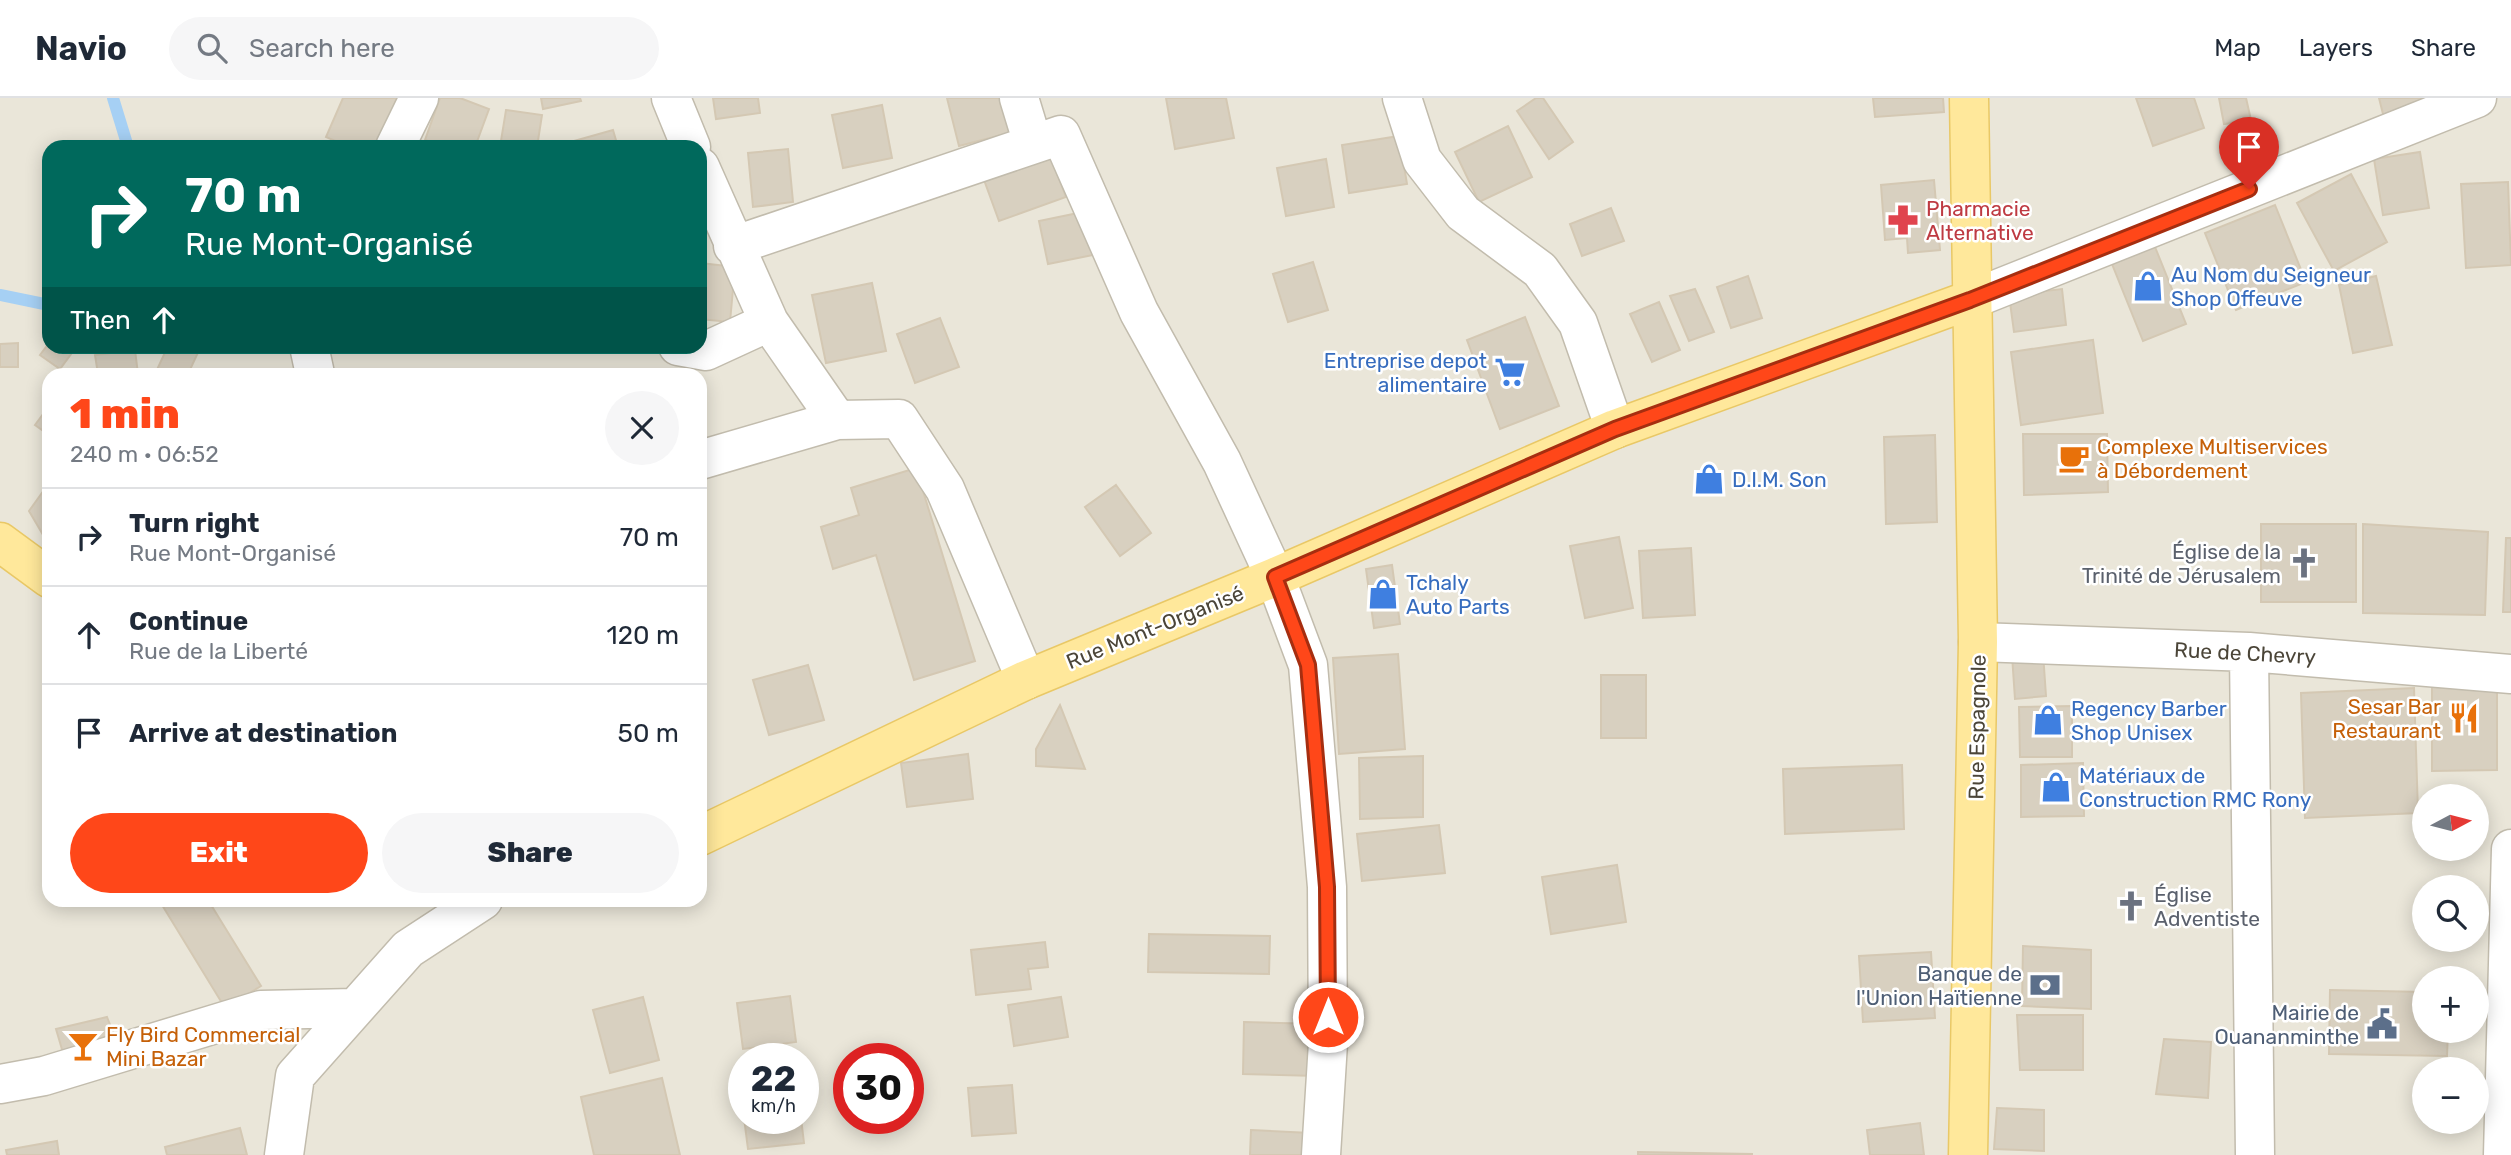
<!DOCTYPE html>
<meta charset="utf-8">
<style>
:root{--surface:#fff;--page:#f6f6f7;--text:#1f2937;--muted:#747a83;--line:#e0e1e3;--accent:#ff4719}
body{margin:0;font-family:Rubik,sans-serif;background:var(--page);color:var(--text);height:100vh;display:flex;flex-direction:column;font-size:26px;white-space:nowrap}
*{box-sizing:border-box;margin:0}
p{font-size:23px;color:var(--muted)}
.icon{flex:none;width:38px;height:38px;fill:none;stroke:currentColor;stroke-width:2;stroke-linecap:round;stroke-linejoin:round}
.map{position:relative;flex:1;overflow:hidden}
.details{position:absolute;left:42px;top:270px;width:665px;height:539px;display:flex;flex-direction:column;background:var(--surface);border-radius:21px;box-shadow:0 4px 18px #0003}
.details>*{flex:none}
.top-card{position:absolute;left:42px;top:42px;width:665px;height:214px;border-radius:21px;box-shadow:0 4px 18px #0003;background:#00695c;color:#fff;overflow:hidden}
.needle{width:46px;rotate:83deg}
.buttons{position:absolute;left:2412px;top:686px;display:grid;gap:14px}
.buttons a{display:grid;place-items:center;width:77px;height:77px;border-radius:50%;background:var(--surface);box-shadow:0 4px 18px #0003;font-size:35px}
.speed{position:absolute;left:728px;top:945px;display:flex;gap:14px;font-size:35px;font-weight:700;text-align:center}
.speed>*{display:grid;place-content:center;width:91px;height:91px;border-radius:50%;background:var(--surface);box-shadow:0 4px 18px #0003;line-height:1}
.speed small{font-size:18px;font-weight:400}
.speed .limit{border:10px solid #d22;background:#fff;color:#111}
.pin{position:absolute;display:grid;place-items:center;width:60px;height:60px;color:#fff;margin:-72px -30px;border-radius:50% 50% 50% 0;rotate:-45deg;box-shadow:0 0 7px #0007}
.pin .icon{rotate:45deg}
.me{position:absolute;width:77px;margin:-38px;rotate:0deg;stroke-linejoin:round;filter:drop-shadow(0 0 5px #0008)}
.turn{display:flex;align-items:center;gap:24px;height:147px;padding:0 28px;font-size:32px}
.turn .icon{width:91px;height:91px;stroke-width:2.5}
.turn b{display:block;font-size:49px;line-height:60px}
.then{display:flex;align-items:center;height:66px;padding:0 28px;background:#0003;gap:14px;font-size:26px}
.round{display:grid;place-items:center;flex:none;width:74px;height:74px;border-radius:37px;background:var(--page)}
.head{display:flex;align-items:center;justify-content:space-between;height:119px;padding:0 28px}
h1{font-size:42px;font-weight:800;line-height:52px;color:var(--accent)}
.action{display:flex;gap:14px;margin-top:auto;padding:14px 28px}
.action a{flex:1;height:80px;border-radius:42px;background:var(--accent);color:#fff;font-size:28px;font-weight:800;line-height:80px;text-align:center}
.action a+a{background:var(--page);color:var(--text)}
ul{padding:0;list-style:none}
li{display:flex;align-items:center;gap:21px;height:98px;padding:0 28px;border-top:2px solid var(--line)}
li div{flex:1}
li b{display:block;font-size:26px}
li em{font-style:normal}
header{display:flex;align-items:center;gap:42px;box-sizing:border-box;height:98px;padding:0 35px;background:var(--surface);border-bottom:2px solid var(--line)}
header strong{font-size:33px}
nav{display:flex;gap:38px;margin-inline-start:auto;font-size:24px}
.search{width:490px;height:63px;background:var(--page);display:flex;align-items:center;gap:18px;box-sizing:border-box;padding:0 24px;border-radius:38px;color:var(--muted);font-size:26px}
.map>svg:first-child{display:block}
</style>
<header>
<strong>Navio</strong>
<div class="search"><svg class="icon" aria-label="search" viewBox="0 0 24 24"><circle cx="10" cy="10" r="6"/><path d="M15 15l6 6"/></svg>Search here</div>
<nav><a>Map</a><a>Layers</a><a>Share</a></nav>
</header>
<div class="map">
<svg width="2511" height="1057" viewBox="0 0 2511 1057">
<rect width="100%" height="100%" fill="#f6f3eb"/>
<!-- residential -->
<path fill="#eae6d9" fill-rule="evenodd" d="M0,0H2511V1057H0ZM49,49H700V248H49ZM49,276H700V802H49ZM2424,698H2476V751H2424ZM2424,789H2476V842H2424ZM2424,880H2476V933H2424ZM744,961H803V1020H744ZM849,961H908V1020H849ZM2424,971H2476V1024H2424Z"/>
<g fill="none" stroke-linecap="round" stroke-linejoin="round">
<!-- stream -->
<path stroke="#a6d0f4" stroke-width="12" d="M113,0L128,49
M0,197L49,207"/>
</g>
<!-- building -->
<path fill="#d8d0c0" stroke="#d4c8b3" stroke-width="2" d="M343,0H397L376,49H349L326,39Z
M440,0H460L489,11L475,49H445L425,42Z
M541,0H580L581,3L543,11Z
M713,0H758L760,15L716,21Z
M947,0H1009L1017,33L959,48Z
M1166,0H1226L1234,40L1175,51Z
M1536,0H1543L1573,44L1549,61L1517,13Z
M1873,0H1943L1944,14L1875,19Z
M2136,0H2194L2204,30L2153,48Z
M2219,0H2246L2251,22L2224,26Z
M2379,0H2424L2426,10L2384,20Z
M882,7L892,60L843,70L832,17Z
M506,12L542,17L537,49H500Z
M1508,28L1532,79L1479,104L1455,54Z
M613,32L618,49H568L567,45Z
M1399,38L1407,86L1349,95L1342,47Z
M788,51L793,104L753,109L748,55Z
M2420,54L2429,110L2383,117L2374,61Z
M1049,55L1066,99L999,123L983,79Z
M1326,61L1334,109L1286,118L1277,70Z
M2351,76L2387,144L2334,173L2297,105Z
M1934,82L1940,152L1908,155L1907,140L1885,142L1881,87Z
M2508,84L2511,167L2466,170L2461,86Z
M2275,107L2306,184L2236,212L2205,135Z
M1611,110L1624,143L1582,158L1570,126Z
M1083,114L1093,157L1048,166L1039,123Z
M2153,144L2186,226L2143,243L2110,161Z
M1313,164L1328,212L1288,224L1273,176Z
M700,165L735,169L730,224L700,221Z
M1748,178L1762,220L1731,230L1717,189Z
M2376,178L2392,247L2353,255L2339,187Z
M872,185L886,253L826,265L812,197Z
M1695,191L1714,234L1689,243L1670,198Z
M2062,191L2066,227L2014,234L2009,197Z
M1659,204L1680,252L1652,264L1630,216Z
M1525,219L1559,308L1500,331L1467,242Z
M940,220L959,269L915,285L897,236Z
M2093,242L2103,315L2021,327L2011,254Z
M18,245V269H0V246Z
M49,245V248H77L60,271L40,257Z
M168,248H201L188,276H155Z
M135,252L138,276H98L95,257Z
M49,308V337L35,327Z
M2023,336H2107L2108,394L2024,397Z
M1935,337L1937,424L1886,426L1884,339Z
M916,370L975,563L914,582L876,457L833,471L821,429L859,417L851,390Z
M49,385V447L29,413Z
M1116,387L1151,435L1120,458L1085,409Z
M2261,426H2356V504H2261Z
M2363,426L2488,434L2485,517L2363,515Z
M1619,439L1633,510L1585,520L1570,448Z
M2506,440H2511V514H2503Z
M1691,450L1695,517L1643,520L1639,453Z
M1392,467L1400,526L1374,530L1366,471Z
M2043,555L2046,598L2015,601L2012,557Z
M1398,556L1405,651L1339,656L1333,560Z
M808,567L824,622L769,637L753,582Z
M1601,577H1646V640H1601Z
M2432,586H2497V672L2432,673Z
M2414,590L2418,715L2305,720L2301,595Z
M1060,607L1085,671L1036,668V651Z
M2072,608V659H2020L2019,609Z
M968,656L973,701L907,709L901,665Z
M1423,658V719L1360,721L1359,660Z
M2083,665L2084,718L2021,719V667Z
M1902,667L1904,731L1785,736L1783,671Z
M1439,727L1445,775L1362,783L1357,736Z
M1617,767L1626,824L1551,836L1542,779Z
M159,802H208L261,888L225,910Z
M1149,836L1270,838L1269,876L1148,874Z
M1045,844L1048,869L1028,871L1031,891L976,897L971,852Z
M2023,848L2091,852V911L2022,908Z
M1931,854L1935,920L1863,924L1859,858Z
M2330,892L2424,894V933H2448L2447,958L2329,956Z
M790,898L796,944L743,951L737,905Z
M643,899L659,962L610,975L593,912Z
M1061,899L1068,939L1014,948L1008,907Z
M2017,917H2083V972H2020Z
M107,919L119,949L66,965L56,931Z
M1244,924L1318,926L1317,978L1243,976Z
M2164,941L2211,944L2208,1000L2156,996Z
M662,980L680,1057H594L581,999Z
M1012,987L1016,1035L972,1038L968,990Z
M1997,1010L2044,1012V1053L1994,1051Z
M744,1020H801L804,1045L748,1051Z
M1920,1025L1924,1057H1870L1867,1032Z
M240,1030L247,1057H167L165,1049Z
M1251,1032L1310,1035L1308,1057H1250Z
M57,1043L59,1057H7L6,1052Z
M1638,1054L1752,1056V1057H1638Z"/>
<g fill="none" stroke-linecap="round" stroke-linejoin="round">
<!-- minor casing -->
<g stroke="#c2bcad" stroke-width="41">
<path id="minor" d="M671,0L691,49
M1019,0L1033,46
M1402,0L1422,62L1463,115L1540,172L1578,225L1615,331
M395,49L419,0
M700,69L769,224L837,322L899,321L945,391L1026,582
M733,148L1061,37L1139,214L1222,364L1275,479L1308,567L1327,789L1328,945L1321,1057
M1970,202L2477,0
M309,248L315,276
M678,248L706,253L769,224
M700,362L837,322
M1978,544L2249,554L2511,576
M2249,554L2255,1057
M0,986L44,978L261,912L355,910
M284,1057L295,978L408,851L483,802
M2503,1057L2511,751"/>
</g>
<!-- major casing -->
<g stroke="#e9c866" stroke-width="41">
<path id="major" d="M0,444L49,480
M700,738L1026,582L1275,479L1615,331L1970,202
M1968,1057L1978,544L1969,0"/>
</g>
<!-- minor -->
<use href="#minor" stroke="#fff" stroke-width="38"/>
<!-- major -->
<use href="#major" stroke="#ffe89b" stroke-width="38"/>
</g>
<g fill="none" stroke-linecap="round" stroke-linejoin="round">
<!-- route casing -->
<g stroke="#a62e10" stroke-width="18">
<path id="route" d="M1328,919L1327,789L1308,567L1275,479L1615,331L1970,202L2249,91"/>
</g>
<!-- route -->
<use href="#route" stroke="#ff4719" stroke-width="12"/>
</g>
<!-- icons -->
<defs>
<g id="pharmacy-bare" transform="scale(2.415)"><path d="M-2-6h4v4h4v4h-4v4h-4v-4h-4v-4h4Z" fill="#e0444e" stroke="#fff" stroke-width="2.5" paint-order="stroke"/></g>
<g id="shop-bare" transform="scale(2.415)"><path d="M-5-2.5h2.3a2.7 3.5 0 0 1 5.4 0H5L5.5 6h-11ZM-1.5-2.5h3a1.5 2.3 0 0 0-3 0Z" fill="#3f7fe0" stroke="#fff" stroke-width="2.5" paint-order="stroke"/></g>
<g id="supermarket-bare" transform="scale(2.415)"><path d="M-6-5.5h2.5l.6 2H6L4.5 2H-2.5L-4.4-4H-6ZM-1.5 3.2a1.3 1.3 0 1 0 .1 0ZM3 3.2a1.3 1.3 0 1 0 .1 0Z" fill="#3f7fe0" stroke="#fff" stroke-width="2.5" paint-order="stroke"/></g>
<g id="cafe-bare" transform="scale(2.415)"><path d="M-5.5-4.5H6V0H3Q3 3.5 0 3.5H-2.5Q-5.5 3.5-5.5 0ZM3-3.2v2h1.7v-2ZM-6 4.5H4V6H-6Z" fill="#e8710a" stroke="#fff" stroke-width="2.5" paint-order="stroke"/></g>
<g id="church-bare" transform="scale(2.415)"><path d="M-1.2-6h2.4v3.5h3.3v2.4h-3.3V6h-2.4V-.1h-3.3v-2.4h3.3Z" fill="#6b7280" stroke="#fff" stroke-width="2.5" paint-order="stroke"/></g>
<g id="restaurant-bare" transform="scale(2.415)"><path d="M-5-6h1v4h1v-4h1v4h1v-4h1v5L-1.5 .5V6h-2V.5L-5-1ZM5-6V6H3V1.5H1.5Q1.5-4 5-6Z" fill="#e8710a" stroke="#fff" stroke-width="2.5" paint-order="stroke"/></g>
<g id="bank-bare" transform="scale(2.415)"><path d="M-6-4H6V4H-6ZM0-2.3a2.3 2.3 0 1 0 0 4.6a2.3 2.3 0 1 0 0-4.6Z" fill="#5c6f8a" stroke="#fff" stroke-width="2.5" paint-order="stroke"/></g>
<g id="civic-bare" transform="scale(2.415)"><path d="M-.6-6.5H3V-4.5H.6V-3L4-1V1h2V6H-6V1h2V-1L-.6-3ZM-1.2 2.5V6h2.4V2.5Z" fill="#5c6f8a" stroke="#fff" stroke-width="2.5" paint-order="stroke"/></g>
<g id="bar-bare" transform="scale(2.415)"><path d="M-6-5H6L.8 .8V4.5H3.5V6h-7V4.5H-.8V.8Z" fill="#e8710a" stroke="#fff" stroke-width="2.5" paint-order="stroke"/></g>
</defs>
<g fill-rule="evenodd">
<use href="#pharmacy-bare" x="1903" y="122"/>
<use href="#shop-bare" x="2148" y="188"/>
<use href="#supermarket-bare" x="1510" y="274"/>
<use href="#cafe-bare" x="2074" y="360"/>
<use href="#shop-bare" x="1709" y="381"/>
<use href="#church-bare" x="2304" y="465"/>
<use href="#shop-bare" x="1383" y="496"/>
<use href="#restaurant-bare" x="2464" y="620"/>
<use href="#shop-bare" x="2048" y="622"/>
<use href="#shop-bare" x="2056" y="689"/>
<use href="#church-bare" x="2131" y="808"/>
<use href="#bank-bare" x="2045" y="887"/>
<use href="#civic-bare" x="2382" y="926"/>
<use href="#bar-bare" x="83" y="948"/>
</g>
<g text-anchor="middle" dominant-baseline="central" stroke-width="5" stroke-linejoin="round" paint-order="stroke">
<!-- health labels -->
<g font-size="21" fill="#be3a42" stroke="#fff" text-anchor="start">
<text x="1926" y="110">Pharmacie<tspan x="1926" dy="24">Alternative</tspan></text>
</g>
<!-- shop labels -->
<g font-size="21" fill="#366cbe" stroke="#fff" text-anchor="start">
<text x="2171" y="176">Au Nom du Seigneur<tspan x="2171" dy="24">Shop Offeuve</tspan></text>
<text x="1487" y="262" text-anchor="end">Entreprise depot<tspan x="1487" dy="24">alimentaire</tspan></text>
<text x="1732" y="381">D.I.M. Son</text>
<text x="1406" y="484">Tchaly<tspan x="1406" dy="24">Auto Parts</tspan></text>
<text x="2071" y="610">Regency Barber<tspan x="2071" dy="24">Shop Unisex</tspan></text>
<text x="2079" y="677">Matériaux de<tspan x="2079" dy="24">Construction RMC Rony</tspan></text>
</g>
<!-- food labels -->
<g font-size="21" fill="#c56008" stroke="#fff" text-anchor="start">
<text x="2097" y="348">Complexe Multiservices<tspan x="2097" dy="24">à Débordement</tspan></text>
<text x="2441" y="608" text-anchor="end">Sesar Bar<tspan x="2441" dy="24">Restaurant</tspan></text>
<text x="106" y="936">Fly Bird Commercial<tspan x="106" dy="24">Mini Bazar</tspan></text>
</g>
<!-- worship labels -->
<g font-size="21" fill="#5b616d" stroke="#fff" text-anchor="end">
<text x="2281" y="453">Église de la<tspan x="2281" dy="24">Trinité de Jérusalem</tspan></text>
<text x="2154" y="796" text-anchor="start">Église<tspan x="2154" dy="24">Adventiste</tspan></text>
</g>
<!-- street labels -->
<g font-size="21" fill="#4b4538" stroke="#fff">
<text transform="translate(1155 529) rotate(-22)">Rue Mont-Organisé</text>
<text transform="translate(2245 555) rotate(3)">Rue de Chevry</text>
<text transform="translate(1977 629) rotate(-89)">Rue Espagnole</text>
</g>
<!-- service labels -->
<g font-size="21" fill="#4e5e75" stroke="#fff" text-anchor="end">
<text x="2022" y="875">Banque de<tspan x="2022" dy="24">l'Union Haïtienne</tspan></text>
<text x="2359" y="914">Mairie de<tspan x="2359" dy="24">Ouananminthe</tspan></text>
</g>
</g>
</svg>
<div class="buttons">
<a><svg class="needle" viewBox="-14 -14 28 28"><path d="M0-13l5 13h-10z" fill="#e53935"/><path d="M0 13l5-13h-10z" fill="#747a83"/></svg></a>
<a><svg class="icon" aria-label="search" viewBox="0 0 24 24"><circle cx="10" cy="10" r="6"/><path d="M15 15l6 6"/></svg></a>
<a>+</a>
<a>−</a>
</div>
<div class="speed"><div>22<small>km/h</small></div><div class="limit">30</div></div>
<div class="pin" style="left:2249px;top:91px;background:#d93025"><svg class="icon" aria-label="arrive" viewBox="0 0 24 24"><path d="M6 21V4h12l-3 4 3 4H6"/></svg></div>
<svg class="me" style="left:1328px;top:919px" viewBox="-20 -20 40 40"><circle r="17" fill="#ff4719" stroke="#fff" stroke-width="3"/><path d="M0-11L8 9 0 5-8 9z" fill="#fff"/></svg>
<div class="top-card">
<div class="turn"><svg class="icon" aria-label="right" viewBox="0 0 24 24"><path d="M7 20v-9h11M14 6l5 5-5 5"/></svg><div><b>70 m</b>Rue Mont-Organisé</div></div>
<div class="then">Then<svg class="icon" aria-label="ahead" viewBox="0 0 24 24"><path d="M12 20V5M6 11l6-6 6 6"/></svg></div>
</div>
<section class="details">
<div class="head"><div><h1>1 min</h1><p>240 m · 06:52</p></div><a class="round"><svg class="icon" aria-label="close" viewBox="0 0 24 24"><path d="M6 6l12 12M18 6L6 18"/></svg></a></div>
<ul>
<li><svg class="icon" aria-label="right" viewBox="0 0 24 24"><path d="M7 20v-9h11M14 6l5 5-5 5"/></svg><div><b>Turn right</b><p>Rue Mont-Organisé</p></div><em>70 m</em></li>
<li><svg class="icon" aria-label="ahead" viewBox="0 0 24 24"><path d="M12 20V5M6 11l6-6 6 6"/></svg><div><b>Continue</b><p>Rue de la Liberté</p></div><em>120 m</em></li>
<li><svg class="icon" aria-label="arrive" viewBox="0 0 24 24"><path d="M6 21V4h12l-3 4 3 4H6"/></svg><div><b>Arrive at destination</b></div><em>50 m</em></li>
</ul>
<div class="action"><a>Exit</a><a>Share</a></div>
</section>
</div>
